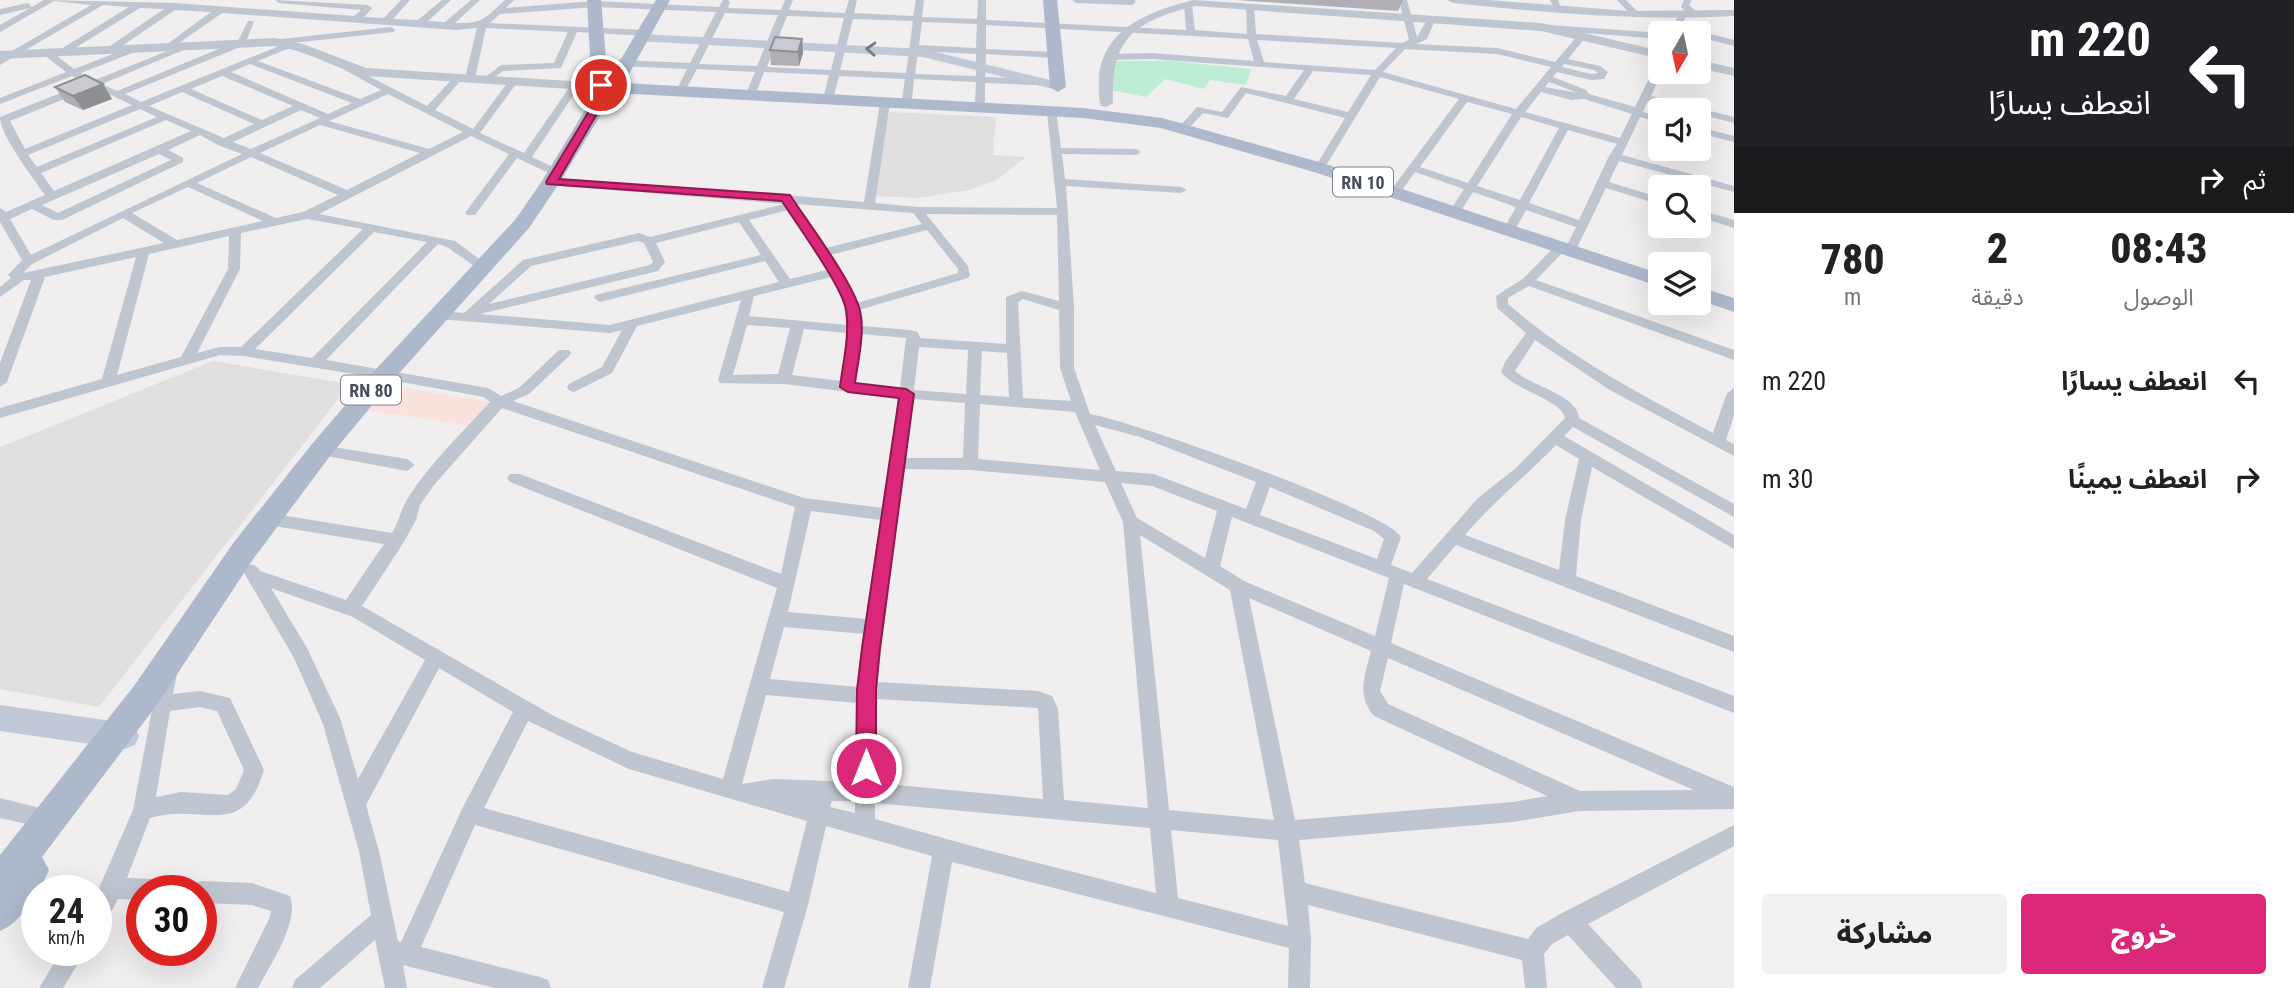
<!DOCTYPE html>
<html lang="ar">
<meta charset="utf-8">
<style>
:root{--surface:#fff;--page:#f2f2f2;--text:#222;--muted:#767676;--accent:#db2777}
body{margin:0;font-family:"Roboto Condensed","Noto Sans Arabic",sans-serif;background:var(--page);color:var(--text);direction:rtl;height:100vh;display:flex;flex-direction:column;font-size:26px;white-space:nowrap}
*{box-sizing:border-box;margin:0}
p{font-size:23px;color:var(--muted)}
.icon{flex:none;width:38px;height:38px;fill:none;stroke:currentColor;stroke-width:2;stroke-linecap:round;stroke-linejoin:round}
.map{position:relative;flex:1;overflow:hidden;direction:ltr}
.side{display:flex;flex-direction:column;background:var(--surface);width:560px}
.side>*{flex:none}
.guide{background:#202124;color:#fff;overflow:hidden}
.needle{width:46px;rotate:189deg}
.buttons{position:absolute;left:1648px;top:21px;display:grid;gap:14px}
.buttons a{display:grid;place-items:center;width:63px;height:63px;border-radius:7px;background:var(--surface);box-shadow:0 7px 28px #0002;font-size:35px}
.speed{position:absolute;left:21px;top:875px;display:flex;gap:14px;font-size:35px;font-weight:700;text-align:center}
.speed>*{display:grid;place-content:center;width:91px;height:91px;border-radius:50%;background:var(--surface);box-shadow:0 7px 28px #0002;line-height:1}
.speed small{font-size:18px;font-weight:400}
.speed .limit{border:10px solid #d22;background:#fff;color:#111}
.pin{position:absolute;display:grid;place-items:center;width:60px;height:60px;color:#fff;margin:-30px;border:4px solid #fff;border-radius:50%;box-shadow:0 2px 7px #0007}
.me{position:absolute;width:77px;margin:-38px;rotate:0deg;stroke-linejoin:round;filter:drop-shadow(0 0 5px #0008)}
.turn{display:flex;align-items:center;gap:24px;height:147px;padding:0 28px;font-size:32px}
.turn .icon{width:91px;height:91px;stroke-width:2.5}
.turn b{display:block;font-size:49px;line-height:60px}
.then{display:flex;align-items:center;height:66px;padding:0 28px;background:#0003;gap:14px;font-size:26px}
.eta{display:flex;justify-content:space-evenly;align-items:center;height:119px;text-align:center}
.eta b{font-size:42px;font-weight:800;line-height:49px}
.primary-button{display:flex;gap:14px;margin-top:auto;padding:14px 28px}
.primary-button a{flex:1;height:80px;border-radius:7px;background:var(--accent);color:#fff;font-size:28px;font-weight:800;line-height:80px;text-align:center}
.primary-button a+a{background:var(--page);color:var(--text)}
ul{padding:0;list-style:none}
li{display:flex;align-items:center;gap:21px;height:98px;padding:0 28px}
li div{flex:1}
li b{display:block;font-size:26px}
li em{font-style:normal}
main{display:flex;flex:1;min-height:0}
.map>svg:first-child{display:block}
</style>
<main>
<section class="side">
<div class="guide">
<div class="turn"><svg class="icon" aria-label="left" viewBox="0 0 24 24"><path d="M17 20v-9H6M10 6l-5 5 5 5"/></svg><div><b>220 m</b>انعطف يسارًا</div></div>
<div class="then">ثم<svg class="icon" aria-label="right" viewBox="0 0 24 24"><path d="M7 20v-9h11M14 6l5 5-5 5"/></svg></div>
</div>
<div class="eta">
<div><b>08:43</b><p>الوصول</p></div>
<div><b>2</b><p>دقيقة</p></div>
<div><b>780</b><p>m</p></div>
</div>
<ul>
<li><svg class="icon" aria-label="left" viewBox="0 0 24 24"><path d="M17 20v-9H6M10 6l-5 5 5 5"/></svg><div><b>انعطف يسارًا</b></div><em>220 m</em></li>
<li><svg class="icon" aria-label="right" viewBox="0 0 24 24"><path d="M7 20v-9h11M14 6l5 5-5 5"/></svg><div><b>انعطف يمينًا</b></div><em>30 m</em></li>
</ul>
<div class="primary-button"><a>خروج</a><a>مشاركة</a></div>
</section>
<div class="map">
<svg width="1734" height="988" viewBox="0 0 1734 988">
<rect width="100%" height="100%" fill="#f0eeee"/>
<!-- education -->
<path fill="#e1dfdf" d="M889,112L996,117L993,155L1026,157L996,180L969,190L918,198L874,196Z
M213,361L350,384L99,707L0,689V447Z"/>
<!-- medical -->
<path fill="#fae3de" d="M380,384L490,402L491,404L471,426L360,409Z"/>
<!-- green -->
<path fill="#bdedd4" d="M1114,61H1171L1251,69L1246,85L1210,80L1204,89L1165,79L1146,97L1111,90Z"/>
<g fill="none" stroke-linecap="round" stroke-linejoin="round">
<!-- minor -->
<path fill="#bfc6cf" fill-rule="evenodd" d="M44,0L175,3L354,16L361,10L279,3L275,0L368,5L372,8L364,17L384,18L401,0H410L393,19L418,20L442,0H451L428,21L445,22L471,0H480L455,23C484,24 485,18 505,0H514L506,8L595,1L719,7L723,0H728L730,2L728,8L781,10L785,0H793L789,10L845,13L849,0H857L854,13L913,16L916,0H924L922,17L977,19L978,0H986V20L1186,30L1184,5L1188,2L1192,5L1195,30L1247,34L1246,8L1250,5L1254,8L1256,34L1402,43L1409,40L1399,0H1407L1417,37L1428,18L1435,20L1427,39L1416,44L1497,48L1555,62L1579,34H1585V38L1568,59L1600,66L1608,72L1604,79L1591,80L1557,72L1553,77L1586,90L1589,94L1635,107L1656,64L1661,61L1662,72L1651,96L1734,117V123L1699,114V110H1686L1648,101L1643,112L1661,117V123L1640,117L1622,155L1734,186V192L1619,161L1609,182L1661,198V205L1606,188L1574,254H1566L1564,251L1536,280L1734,350V360L1529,286L1508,298V304C1570,358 1641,394 1713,433L1727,393L1734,388V415L1726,440L1734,444V456L1608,389L1535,340L1515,371C1531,386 1578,395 1579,418L1734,504V517L1573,427L1564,436L1734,535V549L1592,467L1581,520L1576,576L1734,636V652L1456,545L1427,579L1734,696V713L1404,584L1391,643L1734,787V809L1579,811L1513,822L1299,840L1305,883L1528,939L1536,928L1562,913L1734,825V846L1588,924L1640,980L1643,988H1616L1568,935L1552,944L1544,954L1547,988H1525L1522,960L1308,905L1311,940L1310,988H1288L1289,948L952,862L930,988H908L932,856L826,826L808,905L784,988H762L784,912L475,825L421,947L540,977L548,980L551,988H495L403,965L407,988H385L375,940L320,988H292L295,980L371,915L359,851L323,724L294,658L243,571L245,566C252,564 256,564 260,571L346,600L384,544L268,525L262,523L260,519L262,515L268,513L392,533C399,522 401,509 408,498C430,463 462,433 490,402L484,397L385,379L244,356L220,355L0,418V408L102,379L136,257L45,277L7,382L0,387V363L31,280H24L0,297V287L11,278L8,275L22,260L0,222V208L6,212L45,195C33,178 0,135 0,117L86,83L72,76L0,104V98L66,72L43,54V50H49L74,69L131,47H137V51L81,73L95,80L185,44L193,46L102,84L117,91L238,41L248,21H254L245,45L125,94L141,102L284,44H272V40L391,27L395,30L394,32L292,43V47L258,61L360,99L381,90L345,70L353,68L427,106L456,75H462V79L435,110L473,129L511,78H517L519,80L480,133L524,153L573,82H579L581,84L532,157L561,171V175H553L517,158L475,215H467L465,213L509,154L471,136L319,214L455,241L490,267L484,271L480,270L447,247L438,244L326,360L488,388L501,396L519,388L559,350H569L571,353L569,356L529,394L513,401L804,498L883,508L898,398L784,384L720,383L718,380L741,300L637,326L612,373L574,392L569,390L567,387L569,384L602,367L622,330L610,333L438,319L431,315L438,311L464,313L523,260L639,233L650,237L784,204L551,185L545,182L547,180L786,195L864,202L880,103L885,100L890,103L875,203L917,207L1057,208L1047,112L1056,110L1061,148L1136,149L1141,152L1136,155L1062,154L1065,179L1181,187L1187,190L1181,193L1066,186L1074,308V368L1090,414C1132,421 1387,511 1401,537L1391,565L1412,573L1478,498L1516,468L1565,418C1561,399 1515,391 1501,372L1505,362L1526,333L1497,308L1496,296L1524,278L1556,245L1566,247L1576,227L1526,210L1516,228H1508L1506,225L1516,207L1473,192L1459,214H1451L1449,212L1464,189L1415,172L1402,190H1394V186L1459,99L1380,77L1327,164L1322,167L1317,164L1345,118L1246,93L1228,118L1203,113L1190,127L1181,125L1197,107L1222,112L1241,87L1286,96L1304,70L1152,59L1109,60L1104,57L1109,54L1152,53L1254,61L1248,39L986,25V49L1054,52L1059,55L1054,58L986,54L985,77L1034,79L1039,82L1034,85L985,83V102L980,105L975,102L976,82L914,79L912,99L907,102L902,99L905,79L839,76L833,99L828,102L823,99L829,75L764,72L757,91L752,94L747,91L755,72L697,69L686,89H680L678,87L687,69L598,65L593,62L598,59L690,63L716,12L595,7L500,14L490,23L645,30L650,33L645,36L577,32L561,68L503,71L488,82L483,79L501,65L554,63L568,32L486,28L475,78L470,81L465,78L477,28L456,30L222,13L169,50L164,47L166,45L211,12L175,10L113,52H107V48L164,9L140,8L67,53H61V49L129,7L103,5L0,65V58L91,5L54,1L0,32V25L30,8L0,15V9L28,3L32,7ZM725,13L778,15L757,66L699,64ZM787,16L844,18L831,70L767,67ZM853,19L913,21L906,73L840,70ZM922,22L977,24L976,48L919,45ZM1257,40L1396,48L1375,70L1264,62ZM1405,49L1497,54L1551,67L1516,109L1383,72ZM918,51L976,54V76L915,74ZM250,64L352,103L328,114L231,72ZM1564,64L1594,70L1598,73L1591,74L1562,67ZM1313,71L1371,75L1348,112L1294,99ZM222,76L293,106L262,120L191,89ZM1549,82L1578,93L1545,87ZM94,87L132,105L25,149L10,121ZM182,92L254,124L224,138L149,106ZM1541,92L1571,100L1584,99L1632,114L1620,138L1525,112ZM388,94L463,132L429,149L329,121ZM1467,102L1512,114L1468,183L1420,167ZM140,109L157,117L37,167L28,155ZM301,110L320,118L251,149L233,142ZM1521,117L1559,128L1520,200L1477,186ZM166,120L191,131L54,191L41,173ZM320,125L420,153L347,190L260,153ZM1568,130L1617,144L1609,156L1579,220L1529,203ZM200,135L218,145L242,154L31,255L10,219L32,209L54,220H62L183,162V158L168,150ZM159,154L171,160L58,213L42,205ZM251,157L338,195L303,212L276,218L197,183ZM188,187L263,221L177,240L132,213ZM796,204L913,213L922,224L826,248ZM788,210L827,270L790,279L749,220ZM926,214L1057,215L1059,301L1022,291L1006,297V344L920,338L918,332L910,330L861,326L859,310L968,278L970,275L968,266ZM123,218L164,243L23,273L32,264ZM307,219L363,229L241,347H220L197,353L240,269L241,233ZM739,222L761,255L595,295L594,298L600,302L765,261L779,282L610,325L480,314L658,271L665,262L656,243ZM927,230L958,269V273L857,303L830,255ZM374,232L427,242L312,358L255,349ZM229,236L228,269L181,357L117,375L149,254ZM638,241L644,243L653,262L650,265L489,304L531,266ZM831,277L843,300L847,325L749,316L754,296ZM1023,299L1059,310L1060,368L1071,401L1023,398L1018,302ZM747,325L790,328L778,374L733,375ZM804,329L847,333L841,381L792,375ZM861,334L906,338L900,388L855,383ZM919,347L968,350L966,394L914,390ZM982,351L1007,353L1009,397L980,395ZM913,399L965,403L963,458H905ZM980,404L1075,412L1100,470L978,459ZM502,408L795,507L781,574L520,474H510L507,478L510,482L777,588L723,779L632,752L554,716L362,606L402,545L416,520L420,505L434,485ZM1095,425L1140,437L1256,482L1246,509L1154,474L1116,471ZM1556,445L1579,459L1565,520L1559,570L1465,535C1493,502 1526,476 1556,445ZM904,469L970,470L1105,482L1123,522L1148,808L1064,800L1058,709L1052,696L1038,691L877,682ZM1121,483L1152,486L1217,511L1205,558L1137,518ZM1270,487L1374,531L1384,539L1377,559L1260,515ZM811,511L881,520L868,619L788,612ZM1232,517L1389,578L1375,636L1244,581L1220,566ZM1140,535L1230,590L1274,820L1169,810ZM271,588L353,617L425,660L358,779L340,718L307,648ZM1249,598L1371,651C1365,675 1356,695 1374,716L1547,796L1513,802L1295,820ZM784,627L866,634L858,687L770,679ZM1388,658L1694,790L1580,791L1388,704L1380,691ZM439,668L513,712L463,807L401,942L398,941L379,851L366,805ZM766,695L857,703L856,782L773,779L742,784ZM876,699L1038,708L1043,799L876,783ZM528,721L629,769L807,821L789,892L484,808ZM832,801H855V813L830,807ZM875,803L1150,828L1156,893L979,848L875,819ZM1171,830L1278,840L1288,926L1178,898Z
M1072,0H1134L1136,2L1132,5L1076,3Z
M1550,0H1558L1562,12H1556Z
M1617,0H1626L1639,13V17H1633Z
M1684,0H1692L1689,5L1698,13V17H1692L1681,7Z
M1682,13L1686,16L1679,33H1670L1678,16Z
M1550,25L1661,33V39L1547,30L1546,28Z
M1699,31L1734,40V46L1699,37V33H1695Z
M1699,127L1734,136V142L1699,133Z
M1699,210L1734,220V228L1699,217Z
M321,445L407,459L415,465L407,471L316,454L313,450Z
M168,665L174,667L177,673L173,694L200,691L230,698L264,770C242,842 205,802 150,818L127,878L179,880L187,883L190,891H142V900L118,899L104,925L96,928V895L133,810L159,673L162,667ZM200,707L217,711L244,770L236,789L228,795L181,792L156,797L170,711Z
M0,798L56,812L59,819L56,826L49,829L0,818Z
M201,881L252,883L290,896C300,921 270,965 258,988H235L270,917L271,911L252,905L201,903V891H191L193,884Z
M62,950H86L63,988H39Z"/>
<!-- tertiary -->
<path fill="#bfc6cf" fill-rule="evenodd" d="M1193,0L1541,23L1661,51V59L1541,31L1195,6C1134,22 1111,37 1113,103L1106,107L1101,106C1098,98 1099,88 1099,79C1102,28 1151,11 1193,0Z
M1447,0H1488L1629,11L1734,10V16C1640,21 1547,13 1453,3Z
M275,38L303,44L366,68L601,83L608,87L601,91L366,76C335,69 307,50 275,46L0,59V51Z
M1699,60L1734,68V76L1699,68Z"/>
<!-- secondary -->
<path fill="#c1c9d6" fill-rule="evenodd" d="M642,34L923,49L1062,83L1064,86L1057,90L923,57L637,41V35Z
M0,705L125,723L135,727L139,736L135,745L125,749L0,731Z"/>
<!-- primary -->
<path fill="#aebacc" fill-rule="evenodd" d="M587,0H601L608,81L656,0H670L624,83L1083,108L1162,118L1326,164L1661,274V287L1314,172L1161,128L1083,118L614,93L560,182L529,228L393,380L330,456L254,558L156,706L42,857L49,870C40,892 22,922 0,931V855L134,686L234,542L312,444L377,368L515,220L542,181L596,92L591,75Z
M1043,0H1057L1066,87L1058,92L1050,87Z
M1699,287L1734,298V312L1699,300Z"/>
</g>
<!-- wall -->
<path fill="#afafb5" d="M1237,0H1403L1398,11Z
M802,39L803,53L799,66L771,65L770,50Z
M103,84L112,99L83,110L65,102L55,87Z"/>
<!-- shaded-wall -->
<path fill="#8e8f93" d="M802,39L803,53L799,66L798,52Z
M103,84L112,99L83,110L73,96Z"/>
<!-- building -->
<path fill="#cbccd2" stroke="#8e8f93" stroke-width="2" d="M775,37L802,39L798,52L770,50Z
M85,75L103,84L73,96L55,87Z"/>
<!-- one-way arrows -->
<defs><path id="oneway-chevron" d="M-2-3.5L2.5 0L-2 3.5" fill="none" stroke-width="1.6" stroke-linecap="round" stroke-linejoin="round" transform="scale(1.75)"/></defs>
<use stroke="#727a85" href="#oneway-chevron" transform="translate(871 49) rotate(-177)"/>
<!-- route -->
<path fill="#db2777" stroke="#8e194d" stroke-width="2" d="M615,81L620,84L609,93L559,179L790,195C809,224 849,277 859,307C866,329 858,360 855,383L906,389L914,394L880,648L876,690V768L873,775L866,778L859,775L856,768L857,690L862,648L899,398L848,392L840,387C843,362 850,335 846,310C842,286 797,225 782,201L547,184L546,182L603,88L596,85Z"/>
<g text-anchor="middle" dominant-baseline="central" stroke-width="5" stroke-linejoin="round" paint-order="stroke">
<!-- shield labels -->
<g fill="#fff" stroke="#7e848c" stroke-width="2">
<rect x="1333" y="167.5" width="60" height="29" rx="5"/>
<rect x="341" y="375.5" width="60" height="29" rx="5"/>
</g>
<g font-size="18" font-weight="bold" fill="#474f5a">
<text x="1363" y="182">RN 10</text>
<text x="371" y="390">RN 80</text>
</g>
</g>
</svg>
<div class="buttons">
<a><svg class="needle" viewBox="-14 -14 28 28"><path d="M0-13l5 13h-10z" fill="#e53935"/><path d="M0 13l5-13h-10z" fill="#767676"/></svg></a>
<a><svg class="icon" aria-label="sound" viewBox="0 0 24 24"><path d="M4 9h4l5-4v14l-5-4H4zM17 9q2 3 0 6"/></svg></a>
<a><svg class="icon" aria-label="search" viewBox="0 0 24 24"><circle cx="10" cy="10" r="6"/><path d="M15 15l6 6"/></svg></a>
<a><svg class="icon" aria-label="layers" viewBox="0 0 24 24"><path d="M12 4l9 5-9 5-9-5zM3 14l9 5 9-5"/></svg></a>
</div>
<div class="speed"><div>24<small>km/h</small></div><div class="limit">30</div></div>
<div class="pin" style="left:601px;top:85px;background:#d93025"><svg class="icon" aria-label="arrive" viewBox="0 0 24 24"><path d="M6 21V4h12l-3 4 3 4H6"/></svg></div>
<svg class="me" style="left:866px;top:768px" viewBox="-20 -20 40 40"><circle r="17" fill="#db2777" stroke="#fff" stroke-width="3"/><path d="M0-11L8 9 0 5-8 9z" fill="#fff"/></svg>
</div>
</main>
